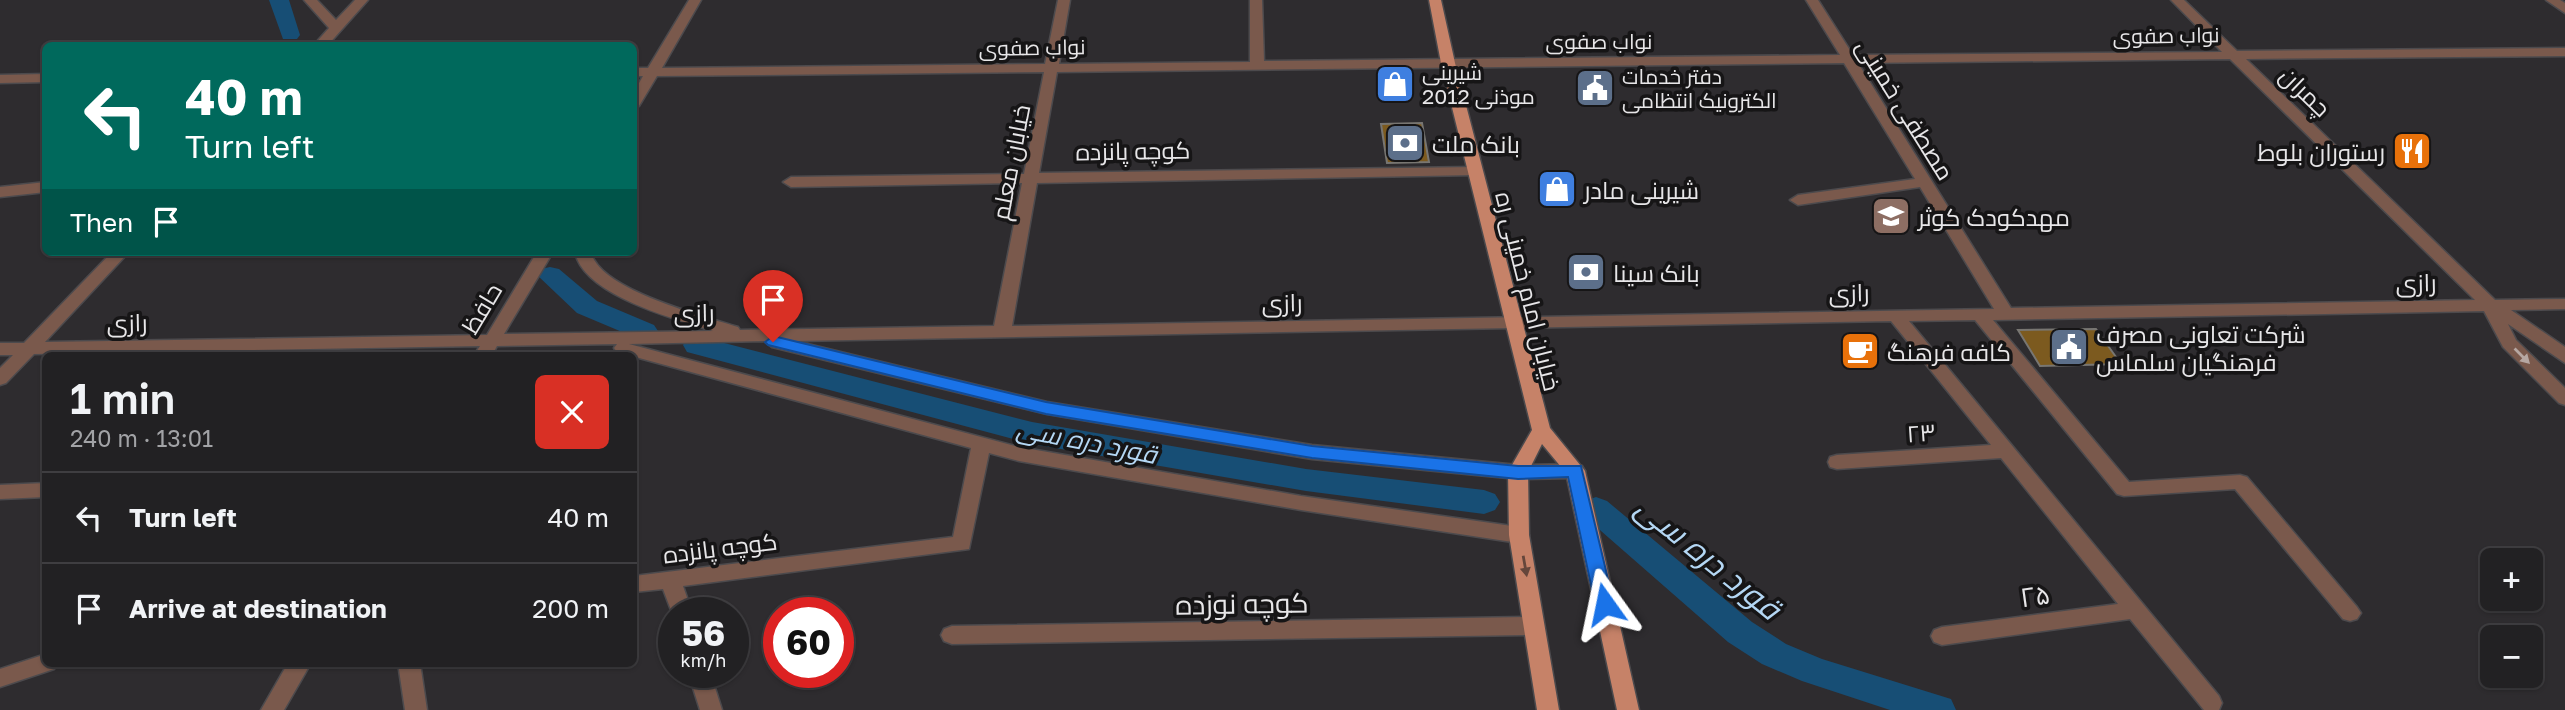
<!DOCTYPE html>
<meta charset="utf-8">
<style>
:root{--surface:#222123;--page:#2a292b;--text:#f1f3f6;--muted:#a2a3a6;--line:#3f3e41}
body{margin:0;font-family:"Golos Text",Cairo,sans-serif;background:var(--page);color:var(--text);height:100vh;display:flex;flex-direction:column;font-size:26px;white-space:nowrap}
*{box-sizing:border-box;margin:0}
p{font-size:23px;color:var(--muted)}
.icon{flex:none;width:38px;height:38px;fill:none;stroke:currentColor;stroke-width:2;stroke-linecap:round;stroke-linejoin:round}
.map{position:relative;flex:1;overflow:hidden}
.drawer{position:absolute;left:42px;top:352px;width:595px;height:315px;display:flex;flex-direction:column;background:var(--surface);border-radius:10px;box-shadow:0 2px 5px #0004,0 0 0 2px var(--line)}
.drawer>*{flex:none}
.top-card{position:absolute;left:42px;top:42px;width:595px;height:214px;border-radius:10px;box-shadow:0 2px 5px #0004,0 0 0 2px var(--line);background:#00695c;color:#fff;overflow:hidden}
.controls{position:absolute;left:2480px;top:548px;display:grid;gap:14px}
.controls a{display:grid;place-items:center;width:63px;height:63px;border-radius:10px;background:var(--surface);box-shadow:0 2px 5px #0004,0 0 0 2px var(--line);font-size:35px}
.speed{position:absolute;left:658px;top:597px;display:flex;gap:14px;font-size:35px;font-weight:700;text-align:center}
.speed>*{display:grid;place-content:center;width:91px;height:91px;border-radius:50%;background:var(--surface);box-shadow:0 2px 5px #0004,0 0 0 2px var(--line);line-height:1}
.speed small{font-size:18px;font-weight:400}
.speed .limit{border:10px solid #d22;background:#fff;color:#111}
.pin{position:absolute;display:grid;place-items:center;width:60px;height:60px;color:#fff;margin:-72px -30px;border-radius:50% 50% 50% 0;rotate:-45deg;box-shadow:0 0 7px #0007}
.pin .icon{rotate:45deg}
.me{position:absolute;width:77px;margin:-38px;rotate:348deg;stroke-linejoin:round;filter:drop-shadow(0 0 5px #0008)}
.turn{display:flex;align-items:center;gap:24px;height:147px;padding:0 28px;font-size:32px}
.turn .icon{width:91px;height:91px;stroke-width:2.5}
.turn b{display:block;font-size:49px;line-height:60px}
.then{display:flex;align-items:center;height:66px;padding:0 28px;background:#0003;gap:14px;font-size:26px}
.round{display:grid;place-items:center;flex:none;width:74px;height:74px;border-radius:10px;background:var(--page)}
.overview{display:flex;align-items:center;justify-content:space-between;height:119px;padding:0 28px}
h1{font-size:42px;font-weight:600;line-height:52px}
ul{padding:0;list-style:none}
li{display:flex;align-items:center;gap:21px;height:91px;padding:0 28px;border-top:2px solid var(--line)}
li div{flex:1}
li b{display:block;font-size:26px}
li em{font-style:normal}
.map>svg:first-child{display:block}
</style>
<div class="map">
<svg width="2565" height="710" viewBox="0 0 2565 710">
<rect width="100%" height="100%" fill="#2e2c2f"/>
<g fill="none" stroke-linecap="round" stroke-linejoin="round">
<!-- canal -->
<path fill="#174e75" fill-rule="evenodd" d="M269,0H289L300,35L297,39H283Z
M550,267L559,269L597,301L654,325L658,331L654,337L644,340L634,337L577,313L537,275L541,269Z
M697,336L1032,422L1306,469L1484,490L1495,494L1500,502L1495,510L1484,514L1306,491L1032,444L687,352L683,345L687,338Z
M1596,497L1607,501L1752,622L1786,644L1822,659L1951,699L1956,710H1890L1802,681L1762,664L1728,642L1585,517L1580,509L1585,501Z"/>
</g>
<!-- building -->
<path fill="#7c5a1f" stroke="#787672" stroke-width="2" d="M1422,123L1429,162L1387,163L1381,124Z
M2096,329L2121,364L2040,366L2018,330Z"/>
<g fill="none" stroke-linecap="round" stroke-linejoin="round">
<!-- minor casing -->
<g stroke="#4c4a4d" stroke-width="3">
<path id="minor" d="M304,0H317L336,20L355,0H368L327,46H313L329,28Z
M689,0H701L662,68L1045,64L1058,0H1070L1059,64L1250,62V0H1262L1264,61L1840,55L1806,0H1818L1853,55L2222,52L2171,0H2184L2237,51L2565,48V56L2246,59L2495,300L2565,299V309L2511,310L2565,347V363L2508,324L2516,340L2565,388V405L2559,403L2503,347L2484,311L1993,320L2129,482L2240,475L2247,477L2357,607L2361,613L2357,619L2350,621L2343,619L2235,489L2124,496L2117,494L1975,320L1909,321L2219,696L2222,703L2219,710H2204L2130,619L1942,645L1934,642L1931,636L1934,630L1942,627L2118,604L2001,458L1837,469L1830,467L1828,462L1830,457L1837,455L1991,445L1891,321L795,341L1047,402L1312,445L1518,465L1575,464L1582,466L1585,471L1582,476L1575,478L1518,479L1312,459L1047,414L772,347L764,341L629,344L1019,447L1301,496L1519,527L1526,530L1529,535L1526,540L1519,543L1301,510L1019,461L989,453L969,549L683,586L692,612H674V618L663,589L634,592V576L953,537L971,448L617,352L614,348L617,344L497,346L492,355H474L480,346L34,354L6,383L0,385V368L13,355H0V343H24L112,252H129L45,342L487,335L537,252H553L504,334L713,331C675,319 583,295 575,252H591C599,290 704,316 738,327L740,330L994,326L1022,183L791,187L783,182L791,177L1024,174L1044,72L657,76L639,106L634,107V92L643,76H634V68H648ZM2230,59L2475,300L2011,308L1858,63ZM1844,63L1915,179L1798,195L1790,200L1798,205L1920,187L1994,309L1012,326L1037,183L1475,175L1482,171L1475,167L1039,173L1057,72Z
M2546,0H2560L2565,3V13Z
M46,74V82L0,83V75Z
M46,182V192L0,197V187Z
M46,483V497L0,499V485Z
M1532,617L1540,620L1543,626L1540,632L1532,635L952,644L944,641L941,635L944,629L952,626Z
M46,654V663H57L54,669L0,687V669Z
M288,663H311L284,710H261Z
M398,663H420L427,710H405Z
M688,672H710L722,710H700Z"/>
</g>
<!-- major casing -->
<g stroke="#4c4a4d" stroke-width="3">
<path id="major" d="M1429,0H1441L1455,63L1550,428L1585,471L1639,710H1617L1566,473L1542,444L1528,472L1529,535L1559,710H1537L1509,535L1508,472L1532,430L1441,63Z"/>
</g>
<!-- minor -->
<use href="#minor" fill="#7a594c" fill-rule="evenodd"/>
<!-- major -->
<use href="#major" fill="#c68268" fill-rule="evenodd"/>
</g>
<!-- one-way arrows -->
<defs><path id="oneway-solid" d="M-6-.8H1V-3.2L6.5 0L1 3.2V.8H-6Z" transform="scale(1.75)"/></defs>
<use fill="#b6a7a2" href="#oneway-solid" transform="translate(2522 356) rotate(45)"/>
<use fill="#65463b" href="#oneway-solid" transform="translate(1525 566) rotate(80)"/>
<!-- route -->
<path fill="#1a73e8" stroke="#114b97" stroke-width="2" d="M773,336L1046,402L1312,446L1518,466H1581L1614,604L1611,609L1605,611L1598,609L1595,604L1568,477L1518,479L1312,458L1046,414L768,345L765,342Z"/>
<!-- icons -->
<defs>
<g id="shop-square" transform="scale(2.0125)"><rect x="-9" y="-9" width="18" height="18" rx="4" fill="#3f7fe0" stroke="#161516"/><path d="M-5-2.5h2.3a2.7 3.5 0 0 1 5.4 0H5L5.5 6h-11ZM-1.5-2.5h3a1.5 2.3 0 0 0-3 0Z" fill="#fff"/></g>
<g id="civic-square" transform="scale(2.0125)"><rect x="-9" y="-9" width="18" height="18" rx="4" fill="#5c6f8a" stroke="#161516"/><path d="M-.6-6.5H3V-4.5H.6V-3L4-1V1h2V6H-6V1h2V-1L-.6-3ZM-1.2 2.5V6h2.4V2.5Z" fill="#fff"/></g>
<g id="bank-square" transform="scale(2.0125)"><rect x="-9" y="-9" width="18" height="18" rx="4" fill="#5c6f8a" stroke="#161516"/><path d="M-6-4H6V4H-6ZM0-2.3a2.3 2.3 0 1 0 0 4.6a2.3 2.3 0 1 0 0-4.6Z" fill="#fff"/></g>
<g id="restaurant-square" transform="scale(2.0125)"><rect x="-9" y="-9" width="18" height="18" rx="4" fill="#e8710a" stroke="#161516"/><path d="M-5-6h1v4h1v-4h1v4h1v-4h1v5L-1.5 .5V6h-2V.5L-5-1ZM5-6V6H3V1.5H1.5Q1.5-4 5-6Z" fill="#fff"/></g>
<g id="school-square" transform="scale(2.0125)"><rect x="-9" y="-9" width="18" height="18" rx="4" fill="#8d6e63" stroke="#161516"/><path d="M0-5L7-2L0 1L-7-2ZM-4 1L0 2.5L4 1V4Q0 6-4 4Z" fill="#fff"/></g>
<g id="cafe-square" transform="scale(2.0125)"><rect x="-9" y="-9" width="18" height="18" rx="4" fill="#e8710a" stroke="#161516"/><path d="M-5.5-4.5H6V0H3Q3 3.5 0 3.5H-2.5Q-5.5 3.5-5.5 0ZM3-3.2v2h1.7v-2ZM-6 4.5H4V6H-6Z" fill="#fff"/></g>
</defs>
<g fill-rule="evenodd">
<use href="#shop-square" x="1395" y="84"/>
<use href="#civic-square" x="1595" y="88"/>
<use href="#bank-square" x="1405" y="143"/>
<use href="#restaurant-square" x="2412" y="151"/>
<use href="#shop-square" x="1557" y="189"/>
<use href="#school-square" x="1891" y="216"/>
<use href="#bank-square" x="1586" y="272"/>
<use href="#civic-square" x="2069" y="347"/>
<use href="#cafe-square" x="1860" y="351"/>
</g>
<g text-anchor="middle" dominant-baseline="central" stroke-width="7" stroke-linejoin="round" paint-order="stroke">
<!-- far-street labels -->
<g font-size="21" fill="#e7e6e8" stroke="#161516">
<text transform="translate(2166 35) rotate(-1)">نواب صفوی</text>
<text x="1599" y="41">نواب صفوی</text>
<text transform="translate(1032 47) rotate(-1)">نواب صفوی</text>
</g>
<!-- far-poi labels -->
<g font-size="21" fill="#e7e6e8" stroke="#161516" text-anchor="start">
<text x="1422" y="72">شیرینی<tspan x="1422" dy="24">موذنی 2012</tspan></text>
<text x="1622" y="76">دفتر خدمات<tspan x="1622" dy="24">الکترونیک انتظامی</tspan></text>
</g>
<!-- street labels -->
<g font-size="24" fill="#e7e6e8" stroke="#161516">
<text transform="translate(2306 91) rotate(44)">چمران</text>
<text transform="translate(1906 109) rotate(58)">مصطفی خمینی</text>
<text transform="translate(1133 150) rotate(-1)">کوچه پانزده</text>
<text transform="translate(1010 162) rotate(-79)">خیابان معلم</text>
<text transform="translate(2416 282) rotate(-1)">رازی</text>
<text transform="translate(1529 291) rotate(76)">خیابان امام خمینی ره</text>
<text transform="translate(1849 292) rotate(-1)">رازی</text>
<text transform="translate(1282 302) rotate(-1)">رازی</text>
<text transform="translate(481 308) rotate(-59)">حافظ</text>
<text transform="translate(694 312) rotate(-1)">رازی</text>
<text transform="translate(127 322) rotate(-1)">رازی</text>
<text transform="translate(1921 432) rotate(-4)">۲۳</text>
<text transform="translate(720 547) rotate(-7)">کوچه پانزده</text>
</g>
<!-- poi labels -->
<g font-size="24" fill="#e7e6e8" stroke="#161516" text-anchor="start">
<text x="1432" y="143">بانک ملت</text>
<text x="2385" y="151" text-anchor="end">رستوران بلوط</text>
<text x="1584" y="189">شیرینی مادر</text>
<text x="1918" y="216">مهدکودک کوثر</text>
<text x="1613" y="272">بانک سینا</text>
<text x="2096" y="333">شرکت تعاونی مصرف<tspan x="2096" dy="28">فرهنگیان سلماس</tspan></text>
<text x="1887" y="351">کافه فرهنگ</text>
</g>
<!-- water labels -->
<g font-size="26" font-style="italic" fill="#b4d7f4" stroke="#161516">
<text transform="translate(1087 441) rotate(11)">قورد دره سی</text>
</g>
<!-- near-street labels -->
<g font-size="28" fill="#e7e6e8" stroke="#161516">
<text transform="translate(2035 595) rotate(-8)">۲۵</text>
<text transform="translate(1242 603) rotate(-1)">کوچه نوزده</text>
</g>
<!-- near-water labels -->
<g font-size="32" font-style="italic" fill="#b4d7f4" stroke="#161516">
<text transform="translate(1709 557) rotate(39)">قورد دره سی</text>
</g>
</g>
</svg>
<div class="controls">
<a>+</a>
<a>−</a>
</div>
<div class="speed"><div>56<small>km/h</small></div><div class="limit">60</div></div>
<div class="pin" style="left:773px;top:342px;background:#d93025"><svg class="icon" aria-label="arrive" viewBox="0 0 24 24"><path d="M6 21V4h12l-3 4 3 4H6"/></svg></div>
<svg class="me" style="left:1605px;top:604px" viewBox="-20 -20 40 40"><path d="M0-17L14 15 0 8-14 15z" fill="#1a73e8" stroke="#fff" stroke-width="4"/></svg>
<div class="top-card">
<div class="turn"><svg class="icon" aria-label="left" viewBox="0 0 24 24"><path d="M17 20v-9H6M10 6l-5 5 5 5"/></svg><div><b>40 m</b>Turn left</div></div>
<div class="then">Then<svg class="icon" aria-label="arrive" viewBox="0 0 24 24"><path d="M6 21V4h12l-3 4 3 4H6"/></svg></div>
</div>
<section class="drawer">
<div class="overview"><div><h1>1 min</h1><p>240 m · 13:01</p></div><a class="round" style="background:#d93025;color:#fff"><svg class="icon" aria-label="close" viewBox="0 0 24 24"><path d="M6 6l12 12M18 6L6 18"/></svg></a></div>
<ul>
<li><svg class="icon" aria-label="left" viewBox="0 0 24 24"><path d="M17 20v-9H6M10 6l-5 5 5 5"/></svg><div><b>Turn left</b></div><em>40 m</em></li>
<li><svg class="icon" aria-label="arrive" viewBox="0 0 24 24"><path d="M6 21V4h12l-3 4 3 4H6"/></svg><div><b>Arrive at destination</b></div><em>200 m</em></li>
</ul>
</section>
</div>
